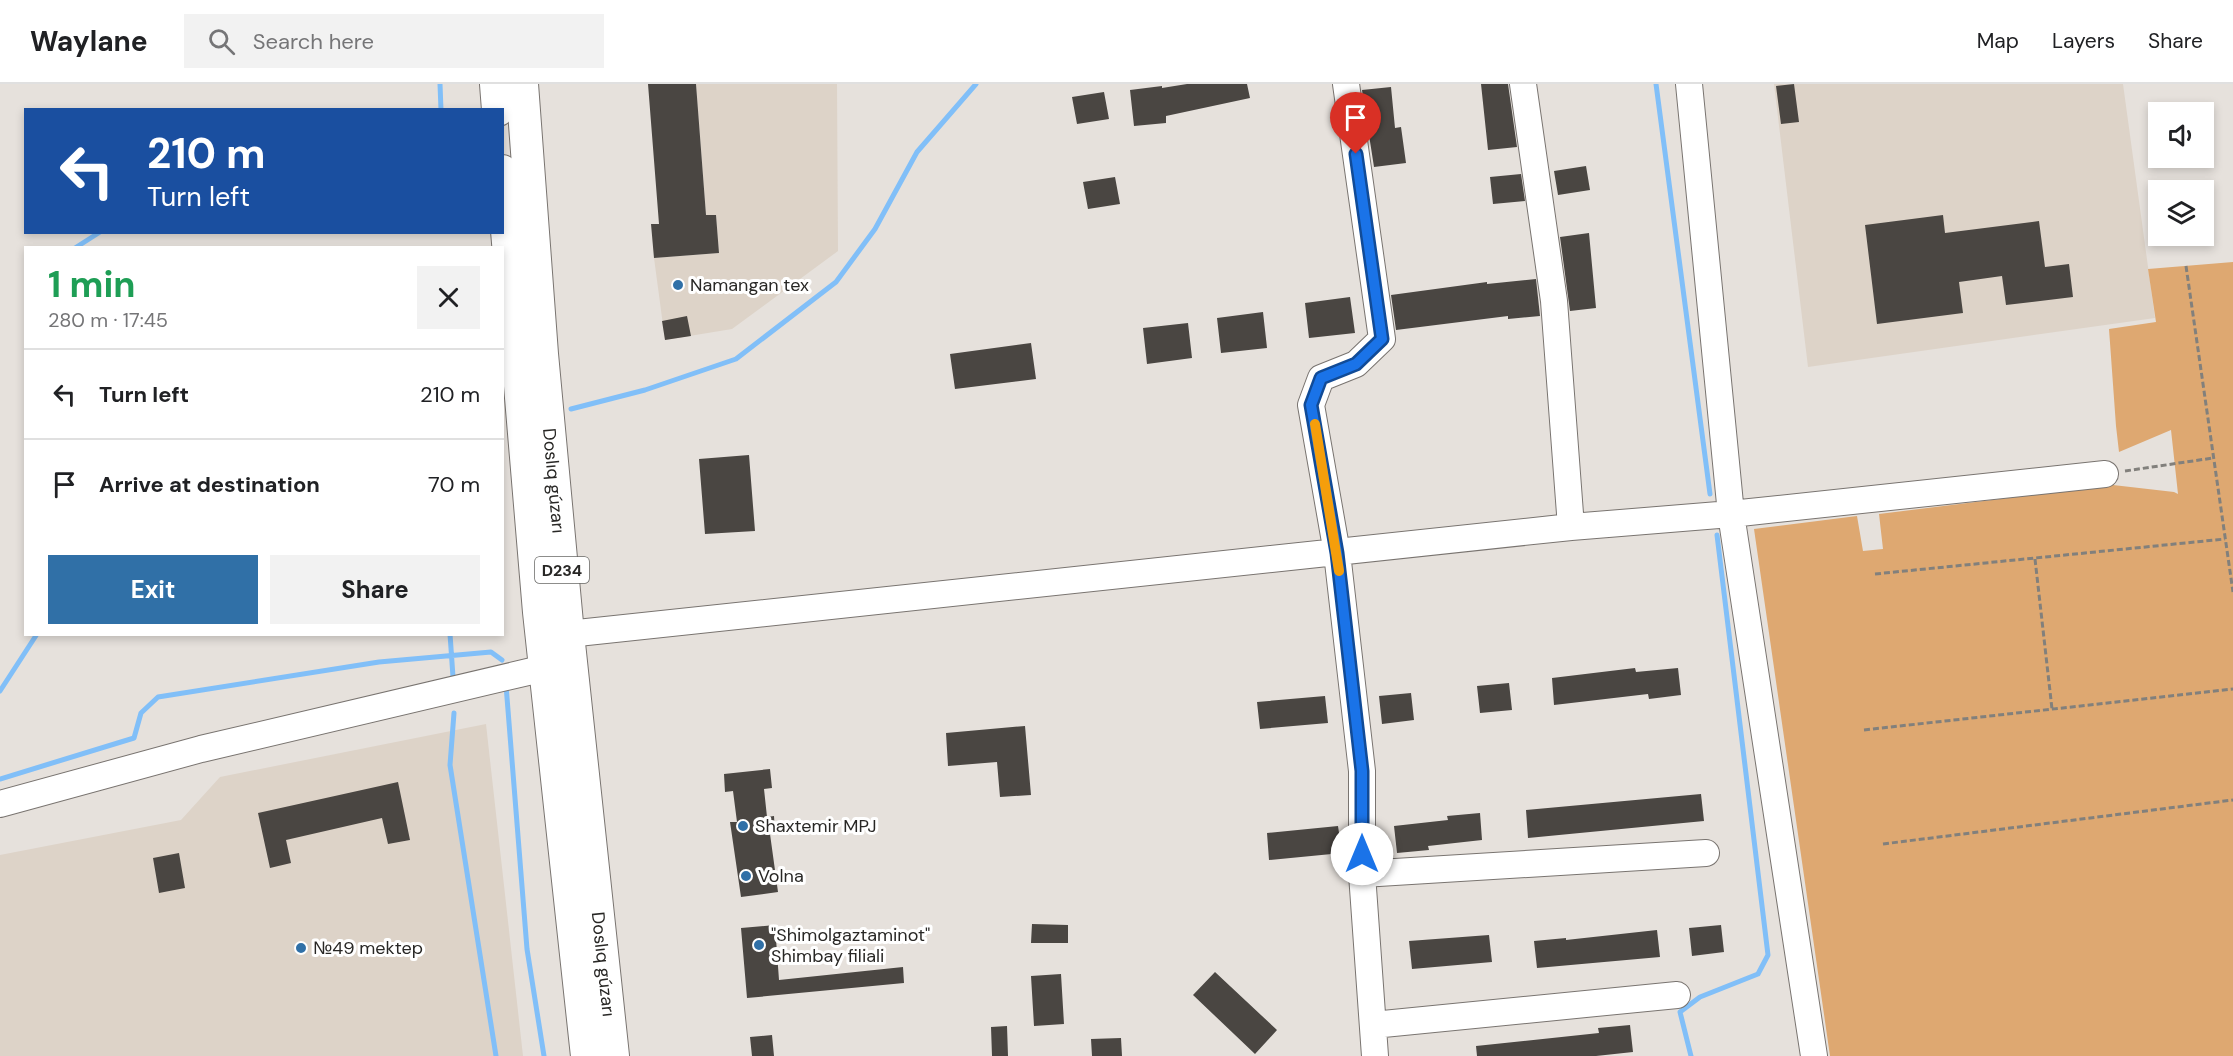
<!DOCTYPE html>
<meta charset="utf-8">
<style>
:root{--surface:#fff;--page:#f2f2f2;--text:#202124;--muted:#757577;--line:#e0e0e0;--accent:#3070a7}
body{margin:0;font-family:"DM Sans",sans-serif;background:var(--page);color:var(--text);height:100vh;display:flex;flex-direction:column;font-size:22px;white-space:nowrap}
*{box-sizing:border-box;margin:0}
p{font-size:20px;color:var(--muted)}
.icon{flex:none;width:33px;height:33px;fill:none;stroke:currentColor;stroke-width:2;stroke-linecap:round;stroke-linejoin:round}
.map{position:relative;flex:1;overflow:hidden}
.drawer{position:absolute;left:24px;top:162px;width:480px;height:390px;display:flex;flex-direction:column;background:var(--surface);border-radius:0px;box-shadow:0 3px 9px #0003}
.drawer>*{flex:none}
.guide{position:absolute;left:24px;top:24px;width:480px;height:126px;border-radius:0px;box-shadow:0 3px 9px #0003;background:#1a4fa0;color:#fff;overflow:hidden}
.controls{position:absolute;left:2148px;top:18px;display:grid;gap:12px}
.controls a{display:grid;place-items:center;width:66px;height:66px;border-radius:0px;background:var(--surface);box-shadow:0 3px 9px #0003;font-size:30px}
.pin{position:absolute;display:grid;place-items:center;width:51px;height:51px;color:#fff;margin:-62px -26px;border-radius:50% 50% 50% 0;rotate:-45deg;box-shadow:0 0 6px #0007}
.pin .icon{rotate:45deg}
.me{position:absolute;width:66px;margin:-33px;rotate:0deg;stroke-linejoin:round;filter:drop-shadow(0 0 4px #0008)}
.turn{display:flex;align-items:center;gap:21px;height:126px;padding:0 24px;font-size:27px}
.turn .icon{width:78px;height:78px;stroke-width:2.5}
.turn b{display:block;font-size:42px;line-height:51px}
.round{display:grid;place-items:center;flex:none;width:63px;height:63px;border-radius:0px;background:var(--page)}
.summary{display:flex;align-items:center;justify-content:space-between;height:102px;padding:0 24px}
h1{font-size:36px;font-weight:700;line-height:45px;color:#1e9e55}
.button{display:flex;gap:12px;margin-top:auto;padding:12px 24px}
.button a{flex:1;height:69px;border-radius:0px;background:var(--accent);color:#fff;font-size:24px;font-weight:700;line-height:69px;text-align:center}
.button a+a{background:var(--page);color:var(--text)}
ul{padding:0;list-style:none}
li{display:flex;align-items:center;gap:18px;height:90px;padding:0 24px;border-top:2px solid var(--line)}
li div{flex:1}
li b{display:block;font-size:22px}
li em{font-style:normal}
header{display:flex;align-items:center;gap:36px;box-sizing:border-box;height:84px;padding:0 30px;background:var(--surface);border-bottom:2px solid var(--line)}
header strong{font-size:28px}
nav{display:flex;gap:33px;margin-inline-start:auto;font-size:21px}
.search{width:420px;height:54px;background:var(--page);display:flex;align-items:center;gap:15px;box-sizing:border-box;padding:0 21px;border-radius:0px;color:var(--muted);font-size:22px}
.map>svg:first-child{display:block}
</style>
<header>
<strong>Waylane</strong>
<div class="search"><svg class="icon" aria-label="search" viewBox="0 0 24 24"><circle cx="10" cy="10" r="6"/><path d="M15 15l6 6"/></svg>Search here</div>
<nav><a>Map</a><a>Layers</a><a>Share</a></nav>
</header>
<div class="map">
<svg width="2233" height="972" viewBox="0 0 2233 972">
<rect width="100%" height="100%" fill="#e6e1dc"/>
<!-- built -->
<path fill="#ddd3c8" d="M696,0H837L838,167L732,245L665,256L654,174L719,169L716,131H706Z
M1774,0H2123L2155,234L1808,283Z
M486,640L523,972H0V771L181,736L220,693Z"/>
<!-- green -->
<path fill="#dea871" d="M2233,178V972H1830L1754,445L1857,432L1863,467L1883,465L1879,430L2113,401L2174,408L2178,410L2171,346L2119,368L2116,342L2109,245L2156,238L2148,185Z"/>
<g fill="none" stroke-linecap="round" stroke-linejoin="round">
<!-- stream -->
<path stroke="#81bff8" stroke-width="5" d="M440,0L441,26
M1656,0L1710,410
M75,164L100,148
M571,325L645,306L736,275L836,198L875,145L917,68L976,0
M450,550L453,593
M506,601L527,865L544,972
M0,607L37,550
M454,629L450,681L496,972
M0,695L134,654L141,629L158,613L379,578L491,568L502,576
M1691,972L1680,928L1700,913L1758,890L1768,871L1717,451"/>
</g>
<!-- building -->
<path fill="#4a4642" d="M648,0H696L706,131H716L719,169L654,174L651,140H659Z
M1187,0H1247L1250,14L1166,32V39L1134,42L1130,6L1162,2V4Z
M1481,0H1508L1517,63L1488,66Z
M1794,0L1799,38L1781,40L1776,2Z
M1391,3L1395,44L1401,43L1406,79L1374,83L1362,6Z
M1104,8L1109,35L1077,40L1072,13Z
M1586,82L1590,106L1558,111L1554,87Z
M1521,90L1525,117L1493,120L1490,93Z
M1115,93L1120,120L1088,125L1083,98Z
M1943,131L1945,149L2039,137L2045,183L2069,180L2073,213L2006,221L2002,192L1959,198L1963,229L1877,240L1865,141Z
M1589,149L1596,224L1570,227L1560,153Z
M1536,195L1540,232L1508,235V232L1396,246L1391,211L1487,198V200Z
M1350,213L1355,249L1309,254L1305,219Z
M1263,228L1267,264L1221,269L1217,234Z
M687,232L691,252L665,256L662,237Z
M1188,239L1192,274L1147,280L1143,244Z
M1031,259L1036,295L955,305L950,270Z
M749,371L755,447L705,450L699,375Z
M1635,584L1636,588L1678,584L1681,611L1649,615L1648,610L1554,621L1552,594Z
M1509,599L1512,626L1480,629L1477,602Z
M1411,609L1414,636L1382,640L1379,612Z
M1325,612L1328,639L1260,645L1257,618Z
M1025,642L1031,711L1000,713L997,678L948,682L946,649Z
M770,685L772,704L764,705L767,733L774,732L775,749L770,750L778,808L741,813L730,738H737L733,707L725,708L724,690Z
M398,698L410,756L388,760L382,734L286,756L291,779L270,784L258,729Z
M1701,710L1704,737L1528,754L1526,726Z
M1480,729L1482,756L1428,762L1429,766L1397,769L1394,742L1448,736L1447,732Z
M1338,742L1342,769L1269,776L1267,749Z
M179,769L185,804L159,809L153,774Z
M1032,840L1068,841V859H1031Z
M775,841L779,896L903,883L904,899L747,914L741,844Z
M1721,841L1724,868L1692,872L1689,844Z
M1657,846L1660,873L1537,884L1534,857L1566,854V856Z
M1489,851L1492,878L1412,885L1409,857Z
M1215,888L1277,946L1255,970L1193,911Z
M1061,890L1064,940L1034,942L1031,892Z
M1630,941L1633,968L1596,972H1477L1476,962L1599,949L1598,944Z
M1007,942L1008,972H992L991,943Z
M772,951L774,972H752L750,953Z
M1121,954L1122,972H1092L1091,955Z"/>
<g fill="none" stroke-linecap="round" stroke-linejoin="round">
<!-- minor casing -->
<g stroke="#797470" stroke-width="28">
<path id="minor" d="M1346,0L1382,255L1356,280L1321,294L1311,321L1337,469L1362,687V790L1375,972
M1523,0L1554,217L1571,443
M1689,0L1731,430L1814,972
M568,550L1571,443L1731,430L2105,390
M0,720L201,665L545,584
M1362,790L1706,769
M1373,941L1677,911"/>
</g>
<!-- major casing -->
<g stroke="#797470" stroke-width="34">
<g id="major">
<path d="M496,0L498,26"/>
<path id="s1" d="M522,0L542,270L568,550L613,972"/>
<path d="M502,87L539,528L587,972"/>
</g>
</g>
<!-- path -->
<path stroke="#82807c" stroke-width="3" stroke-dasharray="6 3" stroke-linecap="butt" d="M2186,182L2233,508
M2125,387L2213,374
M2035,475L2052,625
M1875,490L2225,455
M1864,646L2233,605
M1883,760L2233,716"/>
<!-- minor -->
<use href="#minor" stroke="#fff" stroke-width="26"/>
<!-- major -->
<use href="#major" stroke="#fff" stroke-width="32"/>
</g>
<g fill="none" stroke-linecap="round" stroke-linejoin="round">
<!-- route casing -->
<g stroke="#114b97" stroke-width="15">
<path id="route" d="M1356,70L1382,255L1356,280L1321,294L1311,321L1337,469L1362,687V770"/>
</g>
<!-- route -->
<use href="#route" stroke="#1a73e8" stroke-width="10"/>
<!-- slow -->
<path stroke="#f59e0b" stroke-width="10" d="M1315,340L1339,487"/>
</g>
<!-- markers -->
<g fill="#3070a7" stroke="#fff" stroke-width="2">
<circle cx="678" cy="201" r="6"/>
<circle cx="743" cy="742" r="6"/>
<circle cx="746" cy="792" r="6"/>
<circle cx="759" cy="861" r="6"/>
<circle cx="301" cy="864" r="6"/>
</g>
<g text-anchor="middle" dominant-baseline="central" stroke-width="6" stroke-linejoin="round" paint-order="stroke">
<!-- shield labels -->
<rect fill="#fff" stroke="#686866" stroke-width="1.5" x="535" y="473" width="54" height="26" rx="4.5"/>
<g font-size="16" font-weight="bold" fill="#282725">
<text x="562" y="486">D234</text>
</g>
<!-- poi labels -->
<g font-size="18" fill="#282725" stroke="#fff" text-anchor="start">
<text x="690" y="201">Namangan tex</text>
<text x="755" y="742">Shaxtemir MPJ</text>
<text x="758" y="792">Volna</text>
<text x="771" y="851">"Shimolgaztaminot"<tspan x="771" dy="21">Shimbay filiali</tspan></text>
<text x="313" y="864">№49 mektep</text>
</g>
<!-- street labels -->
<g font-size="18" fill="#282725" stroke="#fff">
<text stroke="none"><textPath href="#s1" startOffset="398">Doslıq gúzarı</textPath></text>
<text stroke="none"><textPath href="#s1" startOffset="884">Doslıq gúzarı</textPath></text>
</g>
</g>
</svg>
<div class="controls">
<a><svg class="icon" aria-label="sound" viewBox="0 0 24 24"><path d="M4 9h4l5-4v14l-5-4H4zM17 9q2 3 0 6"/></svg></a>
<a><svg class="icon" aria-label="layers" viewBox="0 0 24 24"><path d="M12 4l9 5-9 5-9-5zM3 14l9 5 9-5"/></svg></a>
</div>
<div class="pin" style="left:1356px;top:70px;background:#d93025"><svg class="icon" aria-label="arrive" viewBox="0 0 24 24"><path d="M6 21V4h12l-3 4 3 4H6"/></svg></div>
<svg class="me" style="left:1362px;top:770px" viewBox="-20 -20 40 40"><circle r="19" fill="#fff"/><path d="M0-13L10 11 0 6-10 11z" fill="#1a73e8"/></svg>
<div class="guide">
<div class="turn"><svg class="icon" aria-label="left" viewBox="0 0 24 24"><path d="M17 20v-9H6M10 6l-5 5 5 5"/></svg><div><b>210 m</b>Turn left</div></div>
</div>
<section class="drawer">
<div class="summary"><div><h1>1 min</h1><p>280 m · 17:45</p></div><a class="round"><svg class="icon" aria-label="close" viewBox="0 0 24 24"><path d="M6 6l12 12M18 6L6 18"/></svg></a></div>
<ul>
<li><svg class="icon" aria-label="left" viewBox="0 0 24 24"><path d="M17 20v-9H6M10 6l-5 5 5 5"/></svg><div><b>Turn left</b></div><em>210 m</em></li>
<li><svg class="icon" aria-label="arrive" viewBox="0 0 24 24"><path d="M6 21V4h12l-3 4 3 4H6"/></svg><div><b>Arrive at destination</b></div><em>70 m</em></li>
</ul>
<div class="button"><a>Exit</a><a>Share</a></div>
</section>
</div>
